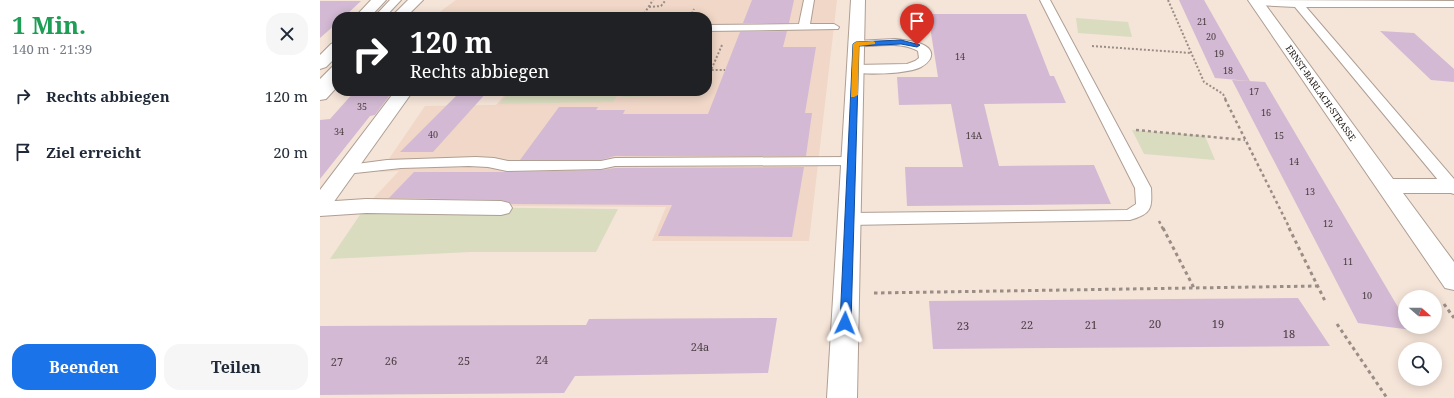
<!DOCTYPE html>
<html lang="de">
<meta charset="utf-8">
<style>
:root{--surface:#fff;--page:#f6f6f7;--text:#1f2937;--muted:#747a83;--accent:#1a73e8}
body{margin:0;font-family:"Noto Serif",serif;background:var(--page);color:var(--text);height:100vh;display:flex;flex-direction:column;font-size:15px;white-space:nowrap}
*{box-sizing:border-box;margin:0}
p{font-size:13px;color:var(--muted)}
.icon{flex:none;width:22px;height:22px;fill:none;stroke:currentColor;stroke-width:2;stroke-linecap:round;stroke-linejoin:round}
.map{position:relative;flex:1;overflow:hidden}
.side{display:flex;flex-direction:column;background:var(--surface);width:320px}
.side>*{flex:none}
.banner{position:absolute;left:12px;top:12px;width:380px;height:84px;border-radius:16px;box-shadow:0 2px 10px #0003;background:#202124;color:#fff;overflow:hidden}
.needle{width:26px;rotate:110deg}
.controls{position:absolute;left:1078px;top:290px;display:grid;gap:8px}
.controls a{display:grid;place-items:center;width:44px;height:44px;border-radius:50%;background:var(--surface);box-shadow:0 2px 10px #0003;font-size:20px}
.pin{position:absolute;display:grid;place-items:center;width:34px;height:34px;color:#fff;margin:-41px -17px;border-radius:50% 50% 50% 0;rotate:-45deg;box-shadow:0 0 4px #0007}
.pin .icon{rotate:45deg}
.me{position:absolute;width:44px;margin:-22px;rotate:2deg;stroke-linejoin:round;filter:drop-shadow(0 0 3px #0008)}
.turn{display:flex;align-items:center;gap:14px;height:84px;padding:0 12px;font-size:18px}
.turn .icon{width:52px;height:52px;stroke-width:2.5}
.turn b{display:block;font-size:28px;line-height:34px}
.round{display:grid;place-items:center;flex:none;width:42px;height:42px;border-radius:16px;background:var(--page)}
.head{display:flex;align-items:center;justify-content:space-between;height:68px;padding:0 12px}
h1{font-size:24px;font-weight:700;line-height:30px;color:#1e9e55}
.action{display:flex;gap:8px;margin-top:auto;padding:8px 12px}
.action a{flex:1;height:46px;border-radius:16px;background:var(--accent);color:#fff;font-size:16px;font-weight:700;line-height:46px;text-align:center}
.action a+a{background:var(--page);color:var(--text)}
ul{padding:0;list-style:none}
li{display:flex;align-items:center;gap:12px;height:56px;padding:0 12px}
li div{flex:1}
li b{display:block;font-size:15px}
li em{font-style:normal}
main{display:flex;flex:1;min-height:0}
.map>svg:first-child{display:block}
</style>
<main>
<section class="side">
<div class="head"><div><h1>1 Min.</h1><p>140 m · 21:39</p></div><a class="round"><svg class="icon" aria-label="close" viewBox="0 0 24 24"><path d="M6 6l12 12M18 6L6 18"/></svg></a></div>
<ul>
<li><svg class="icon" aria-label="right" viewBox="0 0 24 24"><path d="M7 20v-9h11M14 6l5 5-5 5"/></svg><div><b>Rechts abbiegen</b></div><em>120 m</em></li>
<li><svg class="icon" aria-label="arrive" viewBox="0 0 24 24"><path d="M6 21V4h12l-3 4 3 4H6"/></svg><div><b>Ziel erreicht</b></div><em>20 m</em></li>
</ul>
<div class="action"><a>Beenden</a><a>Teilen</a></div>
</section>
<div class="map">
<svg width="1134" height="398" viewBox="0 0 1134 398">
<rect width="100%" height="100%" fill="#f5e4d8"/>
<!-- built -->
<path fill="#f0d7c7" d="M136,0H517L489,241H332L346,207L47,205L79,171L60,172L105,106L176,105L188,91H387V17H113Z"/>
<!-- green -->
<path fill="#d9dcbf" d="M756,18L808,22L812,37L758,33Z
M190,91H300L293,102L179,104Z
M305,91H356L354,96L302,97Z
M812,130L885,136L895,160L824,154Z
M46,206L298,209L276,252H150L10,259Z"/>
<!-- building -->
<path fill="#d3b9d3" d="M432,0H474L469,23H423Z
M859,0H884L930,81L895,78Z
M0,1H41L24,17H17V23L0,38Z
M608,14H706L730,76H734L746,103L664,104L679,166L774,165L791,204L587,206L585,167H643L631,104L579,105L577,77H618Z
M467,31L463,47H496L485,113H492L486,156H295L281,160H200L239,107H278L276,110H305L303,114H388L420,32Z
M1060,31L1094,33L1134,69V82L1111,80Z
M912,80L945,82L1085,319V327H1090L1092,330L1038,323Z
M35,91H73L55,115L50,116L0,179V120L10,119Z
M141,91H168L113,152H80Z
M484,167L472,237L338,236L352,205L191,204L189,202L181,200L69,198L94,172H187L281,170L295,168Z
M978,298L1010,346L613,349L609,301Z
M457,318L448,373L255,376L244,393L0,395V326L266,325L269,319Z"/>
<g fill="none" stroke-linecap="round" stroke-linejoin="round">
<!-- service casing -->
<g stroke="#af9e93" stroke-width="2">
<path id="service" d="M70,0H81L65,17H54Z
M484,0H494L490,24H514L519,27L518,29L387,31V25L479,24Z
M720,0H730L831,188C832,208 832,214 810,220L529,225L523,223L521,219L523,215L529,213L807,210L816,204L815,188Z
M932,0L1134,1V7H986L1134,179V194L1128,192L975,7L936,5L932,4L931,2Z
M575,39C583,40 618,42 610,59C608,62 605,65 601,67C588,74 546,75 531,72L529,69L531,66L535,65L587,64L595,61L599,58L598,51C580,41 555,46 536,47L532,46L530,44L532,42L536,41Z
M17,65V76L4,89L0,90V79L13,66Z
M156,157L174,158L188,161H281L295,158L531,157L536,158L538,161L536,164L531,165L295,166L281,169L187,171L168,167L149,166L81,168L26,174L21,172L18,169L21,166L67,160Z"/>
</g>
<!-- pedestrian casing -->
<g stroke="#af9e93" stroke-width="2">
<path id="pedestrian" d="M46,199L181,201L189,203L192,208L189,213L181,215L46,213L0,216V202Z"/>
</g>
<!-- minor casing -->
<g stroke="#af9e93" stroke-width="2">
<path id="minor" d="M51,0H66L50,17H35Z
M88,0H103L86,17H71Z
M531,0H545L537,398H507Z
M928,0H942L1073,179H1134V193H1083L1134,262V290L1125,288Z
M17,42V56L6,67L0,69V55L11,44Z
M17,72V87L6,99L0,100V85L11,73Z
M75,91H93L8,210L0,212V190Z"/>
</g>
<!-- path-far2 -->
<path stroke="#9a8d85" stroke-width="2" stroke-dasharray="2 2" stroke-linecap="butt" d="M848,0L884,82L903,94L906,100
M329,7L341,6L345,1
M322,17L333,0
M370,17L374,9
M402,45L391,70H405
M772,46L871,53"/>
<!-- path-far1 -->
<path stroke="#9a8d85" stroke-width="2.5" stroke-dasharray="3 3" stroke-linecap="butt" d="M905,99L970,229
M816,130L925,140
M839,221L843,229"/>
<!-- path -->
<path stroke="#9a8d85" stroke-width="3" stroke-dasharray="3.5 3.5" stroke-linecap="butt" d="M843,228L874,288
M969,228L1006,303
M554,293L998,286
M1124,304L1134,318
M1017,324L1067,398"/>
<!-- service -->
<use href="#service" fill="#fff" fill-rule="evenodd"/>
<!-- pedestrian -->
<use href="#pedestrian" fill="#fff" fill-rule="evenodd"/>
<!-- minor -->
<use href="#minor" fill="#fff" fill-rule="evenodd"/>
</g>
<!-- route -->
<path fill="#1a73e8" stroke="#114b97" d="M581,40L600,45L597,47L581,44L539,46L531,323L529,326L525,328L521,326L520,323L533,44L536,42Z"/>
<!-- slow -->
<path fill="#f59e0b" d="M553,41L555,42V44L539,46L538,95L534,97H531L533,44L536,42Z"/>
<g text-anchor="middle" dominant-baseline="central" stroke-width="3" stroke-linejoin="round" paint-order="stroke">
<!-- number labels -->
<g font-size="9" fill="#483c40">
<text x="882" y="21">21</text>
<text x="891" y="36">20</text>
<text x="899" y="53">19</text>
<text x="640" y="56">14</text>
<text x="908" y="70">18</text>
<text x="934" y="91">17</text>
<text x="42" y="106">35</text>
<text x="946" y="112">16</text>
<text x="19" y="131">34</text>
<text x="113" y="134">40</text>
<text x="654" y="135">14A</text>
<text x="959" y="135">15</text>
<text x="974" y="161">14</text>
<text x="990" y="191">13</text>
<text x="1008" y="223">12</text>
<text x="1028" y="261">11</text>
<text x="1047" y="295">10</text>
</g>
<!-- far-street labels -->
<g font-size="9" fill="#19130f" stroke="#fff">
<text transform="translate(1001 93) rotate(55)">ERNST-BARLACH-STRASSE</text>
</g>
<!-- near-number labels -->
<g font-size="11" fill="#483c40">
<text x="835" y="323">20</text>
<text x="898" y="323">19</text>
<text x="707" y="324">22</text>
<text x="771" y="324">21</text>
<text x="643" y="325">23</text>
<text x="969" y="333">18</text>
<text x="380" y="346">24a</text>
<text x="222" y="359">24</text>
<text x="71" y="360">26</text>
<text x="144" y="360">25</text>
<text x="17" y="361">27</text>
</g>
</g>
</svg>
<div class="controls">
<a><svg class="needle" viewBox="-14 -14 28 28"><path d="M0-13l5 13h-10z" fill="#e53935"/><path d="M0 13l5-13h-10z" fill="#747a83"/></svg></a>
<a><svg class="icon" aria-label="search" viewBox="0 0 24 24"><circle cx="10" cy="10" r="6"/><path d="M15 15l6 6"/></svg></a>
</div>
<div class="pin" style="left:597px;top:45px;background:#d93025"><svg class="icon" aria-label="arrive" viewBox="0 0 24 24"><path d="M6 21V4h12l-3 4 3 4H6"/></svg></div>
<svg class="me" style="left:525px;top:323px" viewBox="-20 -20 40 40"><path d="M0-17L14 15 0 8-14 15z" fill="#1a73e8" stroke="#fff" stroke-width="4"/></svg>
<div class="banner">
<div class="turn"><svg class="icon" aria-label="right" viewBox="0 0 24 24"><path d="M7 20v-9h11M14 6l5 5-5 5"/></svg><div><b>120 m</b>Rechts abbiegen</div></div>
</div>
</div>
</main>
